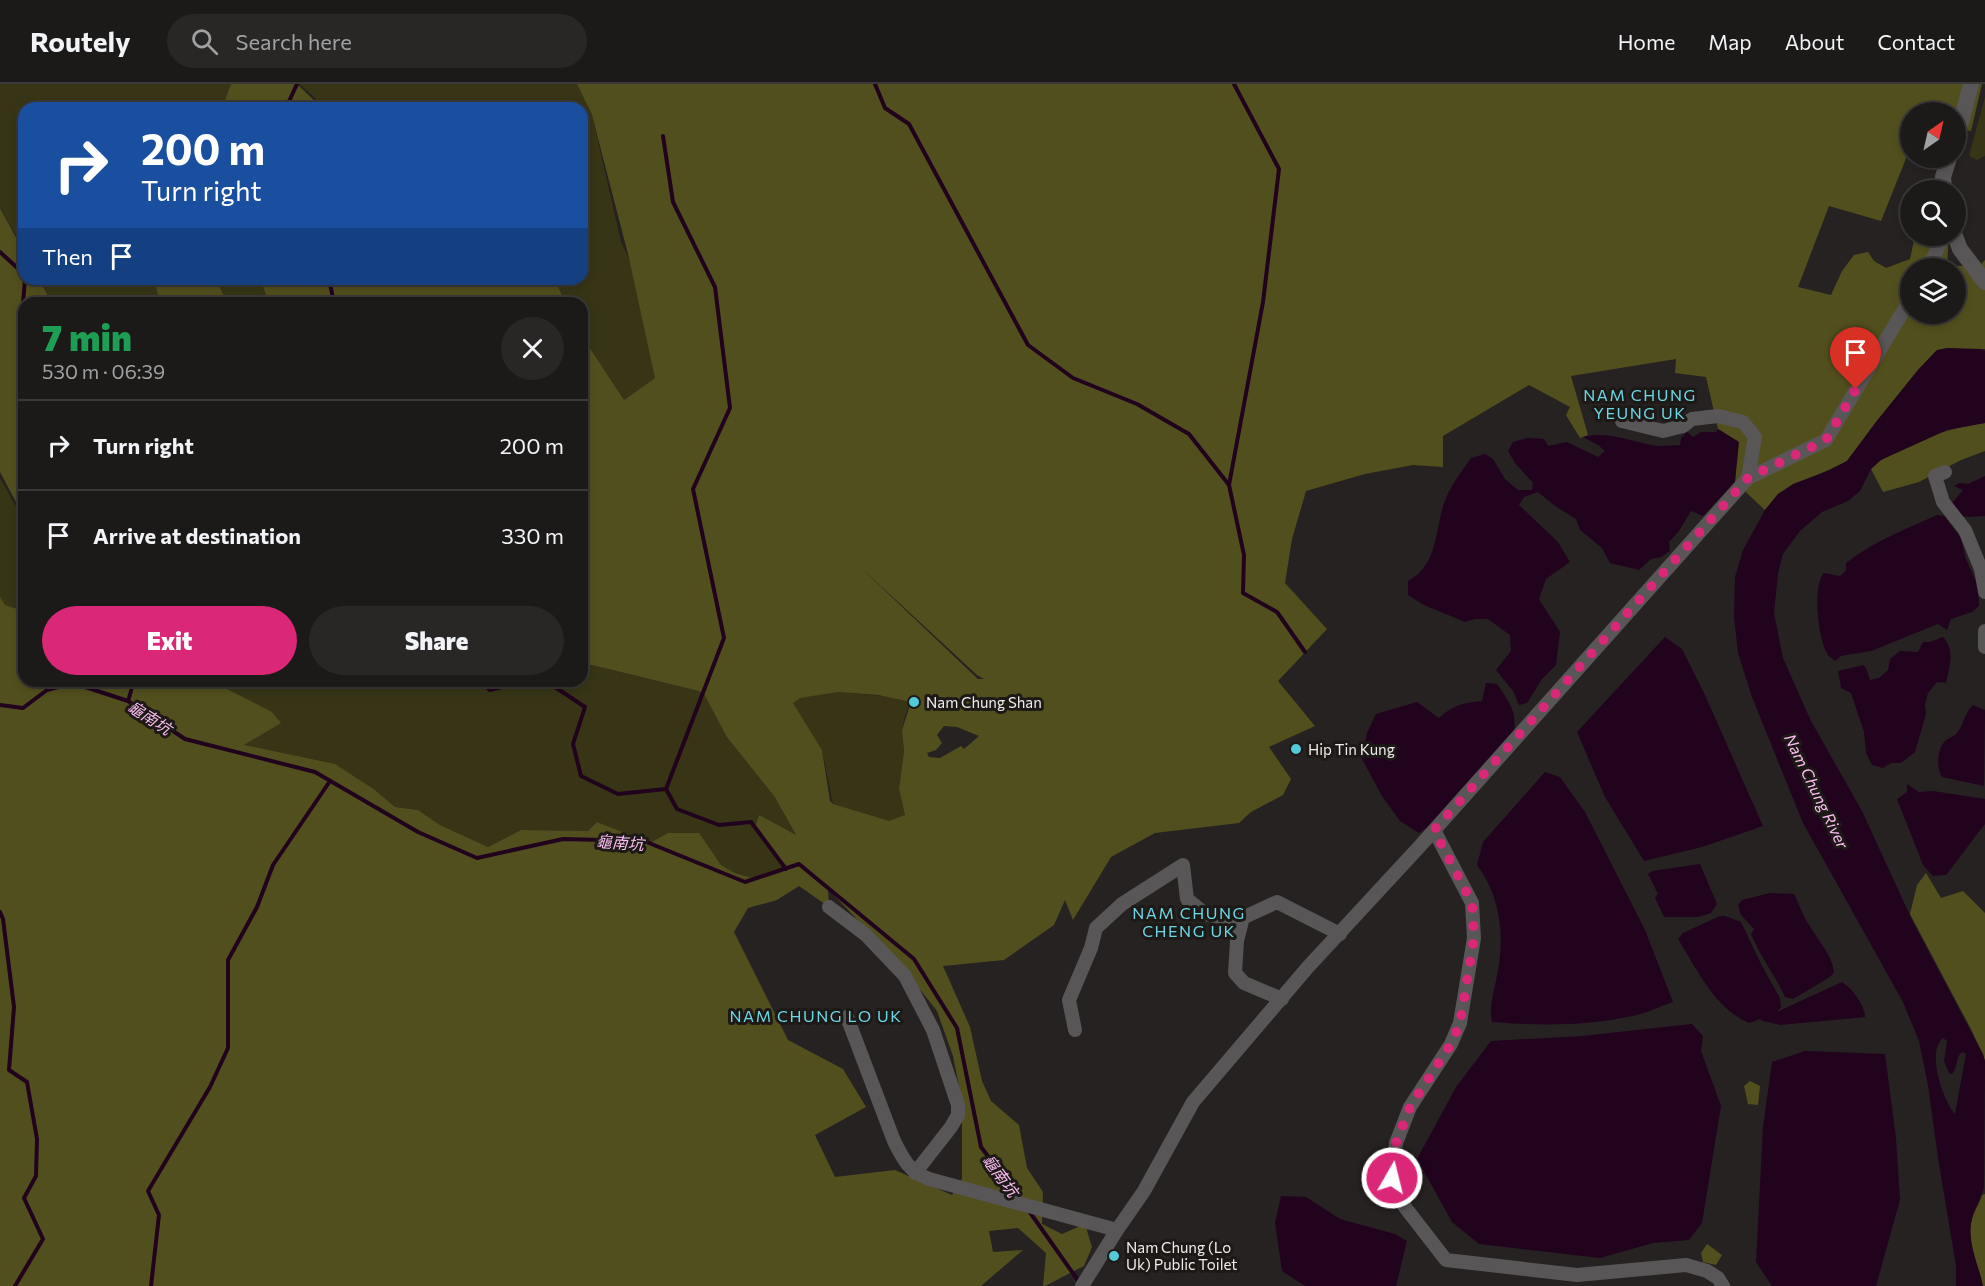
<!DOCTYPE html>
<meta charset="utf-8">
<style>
:root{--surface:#1c1a19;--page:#292726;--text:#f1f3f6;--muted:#a0a1a2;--line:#3a3838;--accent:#db2777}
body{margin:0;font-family:Commissioner,"Noto Sans SC",sans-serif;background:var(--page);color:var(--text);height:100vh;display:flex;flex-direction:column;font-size:22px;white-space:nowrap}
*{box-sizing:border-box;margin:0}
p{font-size:20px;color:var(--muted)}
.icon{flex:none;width:33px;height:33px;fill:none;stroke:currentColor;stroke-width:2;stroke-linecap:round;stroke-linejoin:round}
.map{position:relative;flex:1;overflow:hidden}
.panel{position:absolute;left:18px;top:213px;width:570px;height:390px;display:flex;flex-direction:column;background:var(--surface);border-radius:18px;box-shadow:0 3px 9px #0003,0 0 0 2px var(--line)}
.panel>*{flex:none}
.hud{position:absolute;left:18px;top:18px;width:570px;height:183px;border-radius:18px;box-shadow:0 3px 9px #0003,0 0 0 2px var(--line);background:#1a4fa0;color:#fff;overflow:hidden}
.needle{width:39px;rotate:34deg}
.buttons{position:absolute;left:1900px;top:18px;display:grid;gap:12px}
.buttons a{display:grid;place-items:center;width:66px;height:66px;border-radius:50%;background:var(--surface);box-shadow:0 3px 9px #0003,0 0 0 2px var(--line);font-size:30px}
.pin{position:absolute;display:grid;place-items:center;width:51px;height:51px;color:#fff;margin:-62px -26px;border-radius:50% 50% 50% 0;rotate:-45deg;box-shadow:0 0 6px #0007}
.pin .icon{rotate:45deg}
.me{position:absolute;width:66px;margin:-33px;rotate:8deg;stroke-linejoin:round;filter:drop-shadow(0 0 4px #0008)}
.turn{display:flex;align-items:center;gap:21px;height:126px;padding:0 24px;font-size:27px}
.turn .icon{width:78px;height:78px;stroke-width:2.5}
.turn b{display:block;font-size:42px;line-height:51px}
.then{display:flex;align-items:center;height:57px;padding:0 24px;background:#0003;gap:12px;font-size:22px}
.round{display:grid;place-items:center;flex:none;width:63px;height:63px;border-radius:32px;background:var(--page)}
.head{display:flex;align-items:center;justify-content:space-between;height:102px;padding:0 24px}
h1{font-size:36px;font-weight:800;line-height:45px;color:#1e9e55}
.primary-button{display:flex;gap:12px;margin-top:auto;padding:12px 24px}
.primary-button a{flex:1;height:69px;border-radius:36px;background:var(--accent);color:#fff;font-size:24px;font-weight:800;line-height:69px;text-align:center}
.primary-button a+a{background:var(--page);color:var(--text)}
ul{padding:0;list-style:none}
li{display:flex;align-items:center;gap:18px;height:90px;padding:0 24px;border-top:2px solid var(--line)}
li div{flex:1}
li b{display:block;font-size:22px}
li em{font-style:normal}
header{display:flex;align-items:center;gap:36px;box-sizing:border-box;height:84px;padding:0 30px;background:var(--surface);border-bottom:2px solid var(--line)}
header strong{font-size:28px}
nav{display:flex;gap:33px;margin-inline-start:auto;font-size:21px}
.search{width:420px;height:54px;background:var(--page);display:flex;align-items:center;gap:15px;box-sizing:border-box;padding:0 21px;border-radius:33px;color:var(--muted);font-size:22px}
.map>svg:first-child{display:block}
</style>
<header>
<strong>Routely</strong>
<div class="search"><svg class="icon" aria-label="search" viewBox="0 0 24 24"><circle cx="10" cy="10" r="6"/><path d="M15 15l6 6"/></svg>Search here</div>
<nav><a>Home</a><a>Map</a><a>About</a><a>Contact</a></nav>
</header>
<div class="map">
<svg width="1985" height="1202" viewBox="0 0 1985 1202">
<rect width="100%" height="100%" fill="#262221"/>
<!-- green -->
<path fill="#373516" d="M0,0H231L222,24H24V93L19,96L24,102V166L0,123Z
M299,0H577L592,31L621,158L646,209L655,294L624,316L582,252V219H563L553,195H582V24H322L314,13Z
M1985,13V72L1977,76L1969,72Z
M40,195H153L161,219H52Z
M216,195H260L269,219H227Z
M0,394L24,437V527L5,521L0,514Z
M592,581L703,608L731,657L774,712L796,752L759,731L755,744L786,785L756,795L735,789L712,776L655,762L597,738L588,747L521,746L488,763L440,741L418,726L395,723L375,706L335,681L299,676L243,661L214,602L216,597H582V582Z
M838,608L884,612L911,618L905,632L902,646L904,667L899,705L905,731L892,742L833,720L822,666L790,615Z"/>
<!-- forest -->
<path fill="#524f1e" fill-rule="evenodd" d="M231,0H297L322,24H222Z
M577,0H1982L1971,47L1956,44V28H1911V62L1881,137L1829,122L1798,203L1831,211L1842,187L1854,171L1868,168L1874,177L1886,184L1910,175L1915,152H1949L1947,182H1979L1985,176V265L1937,266L1918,286L1876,338L1847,377L1778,410L1765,426L1735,398L1737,357L1718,345L1706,293L1675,289L1676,275L1571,292L1588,351L1580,354L1566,331L1570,323L1529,301L1443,352V383L1413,381L1365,390L1306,407L1292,455L1285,499L1327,545L1278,597L1315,642L1269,663L1291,695L1283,711L1251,728L1239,739L1155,749L1111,773L1073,836L1065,816L1054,841L1004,876L943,882L970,943L982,997L991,1017L1019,1041L1027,1084L1043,1108L1042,1140L1062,1150L1085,1140L1092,1163L1084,1182L1045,1202H1043L1046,1169L1018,1144L989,1147L993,1168L1023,1166L981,1202H0V513L5,521L24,527V597H223L221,602L272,628L281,639L244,661L335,680L375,706L395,723L418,726L440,741L488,763L521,746L588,747L597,738L650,759L668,749H699L721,781L735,789L756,795L786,785L755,744L759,731L796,751L774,712L727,653L703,608L592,581L582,582V252L624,316L655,294L629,174L592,31ZM1911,184H1956V230H1911ZM858,481L977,591L984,595H978ZM838,608L878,611L911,618L902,646L904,667L899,705L905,731L889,737L833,720L830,717L822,666L793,619L800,614ZM944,642L957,643L979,652L964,665L961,662L940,674L929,673L927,669L936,666L942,659L937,651ZM799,802L829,823L828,805L899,879L937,927L953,972L962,1017V1095L952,1111L895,1086L835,1093L815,1051L866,1023L843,985L788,956L734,848L748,824L777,816Z
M0,124L24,168V195H39L52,219H24V433L0,388Z
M153,195H216L227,219H161Z
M260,195H555L565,219H269Z
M1985,339V367L1961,376L1919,398L1883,408L1871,385C1891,362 1955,342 1985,339Z
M1926,789L1941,814L1963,807L1985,829V977L1972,947L1910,830L1917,801Z
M1750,997L1760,1002L1758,1021L1748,1020L1744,1002Z
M1985,1110V1202H1983C1978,1183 1967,1157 1971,1137C1973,1128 1980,1120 1982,1111Z
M1707,1160L1722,1171L1716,1181L1703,1178L1701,1169Z"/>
<!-- water -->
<path fill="#21031e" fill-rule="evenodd" d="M1947,264L1981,265L1985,267V339L1947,346L1881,376L1871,385L1860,407L1848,417L1822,428L1800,447L1783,470L1778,489L1774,529L1783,574L1811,637L1862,727L1913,838L1983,970L1985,977L1984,1103C1981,1115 1973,1127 1971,1140C1968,1160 1979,1182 1983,1202H1956V1182L1938,1074L1928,1001L1919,957L1903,918L1803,739L1752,613L1738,569L1734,533L1735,493L1743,466L1765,426L1778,410L1793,400L1830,386L1847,377L1876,338L1918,286L1937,266ZM1943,954L1947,957L1944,977L1949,989L1952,990C1958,984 1955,974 1962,968L1966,970L1955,1030C1943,1016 1926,968 1943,954Z
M1718,345L1739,358L1735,398L1703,432L1691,427L1679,447L1669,458L1670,467L1661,473L1651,475L1639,486L1610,479L1602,464L1580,446L1576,435L1555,422L1538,408L1524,413L1519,421L1558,458L1570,478L1546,495L1539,515L1560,548L1556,581L1542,595L1527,619L1519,621L1513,607L1496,586L1511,567L1510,551L1488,535H1475L1465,538L1424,521L1408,511V497C1440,480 1434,443 1446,414C1452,400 1462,387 1471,374L1485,370L1493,375L1505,395L1518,406H1532L1533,399L1515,379L1508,367L1513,358L1527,354L1544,355L1548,362L1567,358L1598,373L1605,367L1598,361L1583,353C1606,347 1628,356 1651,361C1660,363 1671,361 1680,361L1681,354L1687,348L1693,353L1701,348H1716Z
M1985,392V432C1967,432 1961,438 1952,419L1963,406L1954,402L1959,399L1968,400Z
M1937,431L1944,432L1961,454L1966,475L1978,502L1979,522L1972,528L1951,535L1947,546L1938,540L1871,567L1841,572L1835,577C1833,575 1829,573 1828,571C1818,557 1812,501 1824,489L1840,492L1846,486V479C1874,457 1904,446 1937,431Z
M1665,553L1682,565L1704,609L1763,742L1702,763L1644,777L1605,713L1577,648Z
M1943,553C1956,567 1949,583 1946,599L1937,598L1928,609L1925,621L1926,630L1915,668L1901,679H1891L1883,684L1872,681L1866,669L1864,648L1851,609L1841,604L1838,587L1863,581L1866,584L1870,596L1879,594L1888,586L1890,575L1900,567L1918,568L1923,558H1930Z
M1486,599L1497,600C1513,624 1517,627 1513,656L1433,739L1419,749L1400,737L1382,712L1362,675L1367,649L1376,630L1417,618L1439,634C1454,621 1462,619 1482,617Z
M1973,621L1985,626L1984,702L1942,693C1936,683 1937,666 1945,657C1948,654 1954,653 1957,649C1964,641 1964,629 1973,621Z
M1545,688L1560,693L1585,728L1645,846L1673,918C1661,922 1649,928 1637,931C1589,942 1541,942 1492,938C1489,922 1494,907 1497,892C1505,853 1501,813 1477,781L1483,758Z
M1907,700L1919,708L1933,707L1985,715V740C1971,757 1960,774 1946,791L1933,792L1923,781L1897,715L1907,708Z
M1700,780L1717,820L1711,829L1698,833H1664L1655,814L1658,810L1648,790L1652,787Z
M1770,809L1794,810C1799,820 1803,832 1809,841C1818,856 1832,871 1834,888L1830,893L1793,915L1785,913C1775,891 1760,872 1751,850L1754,845L1741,831L1738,821L1742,816Z
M1720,832H1725L1741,838L1762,882L1780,914L1781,923L1777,928L1842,898C1852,904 1865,922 1865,933L1780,941L1760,936L1763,934L1749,939C1714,924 1697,885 1678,855L1683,849Z
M1692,940L1703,952L1701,967L1721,1022L1702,1139L1689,1156L1653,1159L1600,1174L1479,1160L1452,1138L1417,1075L1456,1003L1491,957L1582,952Z
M1805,967L1885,970L1896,1054L1900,1116L1876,1202H1772L1756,1178L1763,1043L1772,978Z
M1281,1112L1306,1113L1340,1135L1395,1150L1407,1157L1396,1202H1305L1282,1187L1275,1139Z"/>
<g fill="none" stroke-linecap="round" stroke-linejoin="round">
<!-- stream -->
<path stroke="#21031e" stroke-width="4" d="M875,0L885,24L909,40L1028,261L1073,294L1137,320L1189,350L1229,401
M1234,0L1279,85L1263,218L1229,401L1244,471L1243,509L1277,528L1305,568
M286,24L297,0
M663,52L673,118L715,203L730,324L693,405L724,554L666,705
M0,168L24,190
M329,195L334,219
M24,289L19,266L25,195
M479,597L490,606L527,597
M546,597L585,623L573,660L581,692L618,710L666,705L677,725L719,741L751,738L786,785
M128,617L134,597
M0,621L23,624L47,606L73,599L128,617L185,655L315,688L418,748L477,774L563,755L644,757L745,798L799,780L914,875L957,944L981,1063L1021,1116
M0,828L3,835L14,923L9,986L27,998L37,1055L36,1092L24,1114L43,1155L15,1202
M1029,1127L1077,1195
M151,1202L159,1131L148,1107L210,1003L228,964V876L257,823L273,781L330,697"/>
<!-- minor -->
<path stroke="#595657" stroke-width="14" d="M1928,184L1944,152
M1622,337L1663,347L1683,342L1692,335L1718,332L1743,338L1755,353L1748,394
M1945,388L1935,392L1943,418L1965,446L1981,485L1985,508
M1985,547V563
M1434,746L1472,819L1474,854L1460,939L1451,960L1410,1023L1396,1059L1392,1094L1401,1118L1446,1176L1577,1191L1686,1181L1707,1187L1718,1194L1723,1202
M829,823L866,851L905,892L933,946L958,1021V1031L951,1043L915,1089
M1243,833L1237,857L1235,889L1244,899L1282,915
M847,933L894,1057C904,1077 909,1087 929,1095L1117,1146
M1075,946L1069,916L1091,864L1096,844L1122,820L1183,781L1187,815L1205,830L1238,836L1277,818L1340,850
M1082,1202L1117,1146L1144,1107L1193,1018L1308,883L1420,762L1748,394L1826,356L1911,214"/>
<!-- tertiary -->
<path stroke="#595657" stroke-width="16" d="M1956,57L1971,0
M1944,106L1943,93L1949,74
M1955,152L1960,165L1985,198"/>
</g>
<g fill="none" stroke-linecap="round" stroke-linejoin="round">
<!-- route -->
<path stroke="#db2777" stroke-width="10" stroke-dasharray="0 18" d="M1392,1094L1396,1059L1410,1023L1451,960L1460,939L1474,854L1472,819L1434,746L1748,394L1826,356L1856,305"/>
</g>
<!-- markers -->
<g fill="#52cbd9" stroke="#1d1917" stroke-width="2">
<circle cx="914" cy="618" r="6"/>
<circle cx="1296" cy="665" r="6"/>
<circle cx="1114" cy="1172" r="6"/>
</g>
<g text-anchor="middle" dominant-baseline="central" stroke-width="6" stroke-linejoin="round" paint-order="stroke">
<!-- poi labels -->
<g font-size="15" fill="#efeceb" stroke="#1d1917" text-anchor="start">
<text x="926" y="618">Nam Chung Shan</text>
<text x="1308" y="665">Hip Tin Kung</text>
<text x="1126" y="1163">Nam Chung (Lo<tspan x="1126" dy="17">Uk) Public Toilet</tspan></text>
</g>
<!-- neighbourhood labels -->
<g font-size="16" letter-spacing="1.5" fill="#6cd7e4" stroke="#1d1917">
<text x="1640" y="310">NAM CHUNG<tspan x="1640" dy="18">YEUNG UK</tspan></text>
<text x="1189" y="828">NAM CHUNG<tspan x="1189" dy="18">CHENG UK</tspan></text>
<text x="816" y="931">NAM CHUNG LO UK</text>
</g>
<!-- water labels -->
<g font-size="16" font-style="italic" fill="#fdbef3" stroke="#1d1917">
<text transform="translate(150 633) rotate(33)">龜南坑</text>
<text transform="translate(1817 707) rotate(64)">Nam Chung River</text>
<text transform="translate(620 758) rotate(4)">龜南坑</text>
<text transform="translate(1001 1091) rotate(54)">龜南坑</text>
</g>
</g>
</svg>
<div class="buttons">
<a><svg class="needle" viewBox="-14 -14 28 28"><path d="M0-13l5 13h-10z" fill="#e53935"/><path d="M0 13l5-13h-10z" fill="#a0a1a2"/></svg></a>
<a><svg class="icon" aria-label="search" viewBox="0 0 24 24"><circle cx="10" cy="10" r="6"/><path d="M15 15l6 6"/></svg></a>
<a><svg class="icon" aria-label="layers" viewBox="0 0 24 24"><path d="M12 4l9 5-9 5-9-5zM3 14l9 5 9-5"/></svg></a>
</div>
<div class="pin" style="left:1856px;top:305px;background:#d93025"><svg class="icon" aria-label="arrive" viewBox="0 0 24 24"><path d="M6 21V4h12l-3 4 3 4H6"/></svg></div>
<svg class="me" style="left:1392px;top:1094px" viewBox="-20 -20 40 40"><circle r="17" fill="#db2777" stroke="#fff" stroke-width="3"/><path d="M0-11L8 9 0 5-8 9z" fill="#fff"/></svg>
<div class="hud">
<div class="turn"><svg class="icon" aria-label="right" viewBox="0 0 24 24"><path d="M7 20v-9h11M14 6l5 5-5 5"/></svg><div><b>200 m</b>Turn right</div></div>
<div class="then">Then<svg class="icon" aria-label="arrive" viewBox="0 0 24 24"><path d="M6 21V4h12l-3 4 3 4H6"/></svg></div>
</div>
<section class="panel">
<div class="head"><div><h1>7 min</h1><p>530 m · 06:39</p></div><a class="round"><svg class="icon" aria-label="close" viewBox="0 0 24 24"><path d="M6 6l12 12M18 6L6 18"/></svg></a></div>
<ul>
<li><svg class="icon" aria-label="right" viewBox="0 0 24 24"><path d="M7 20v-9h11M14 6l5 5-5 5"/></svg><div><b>Turn right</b></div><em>200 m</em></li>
<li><svg class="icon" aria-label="arrive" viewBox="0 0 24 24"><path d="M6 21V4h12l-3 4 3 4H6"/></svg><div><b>Arrive at destination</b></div><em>330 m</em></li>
</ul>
<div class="primary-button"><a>Exit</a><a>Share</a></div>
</section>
</div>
